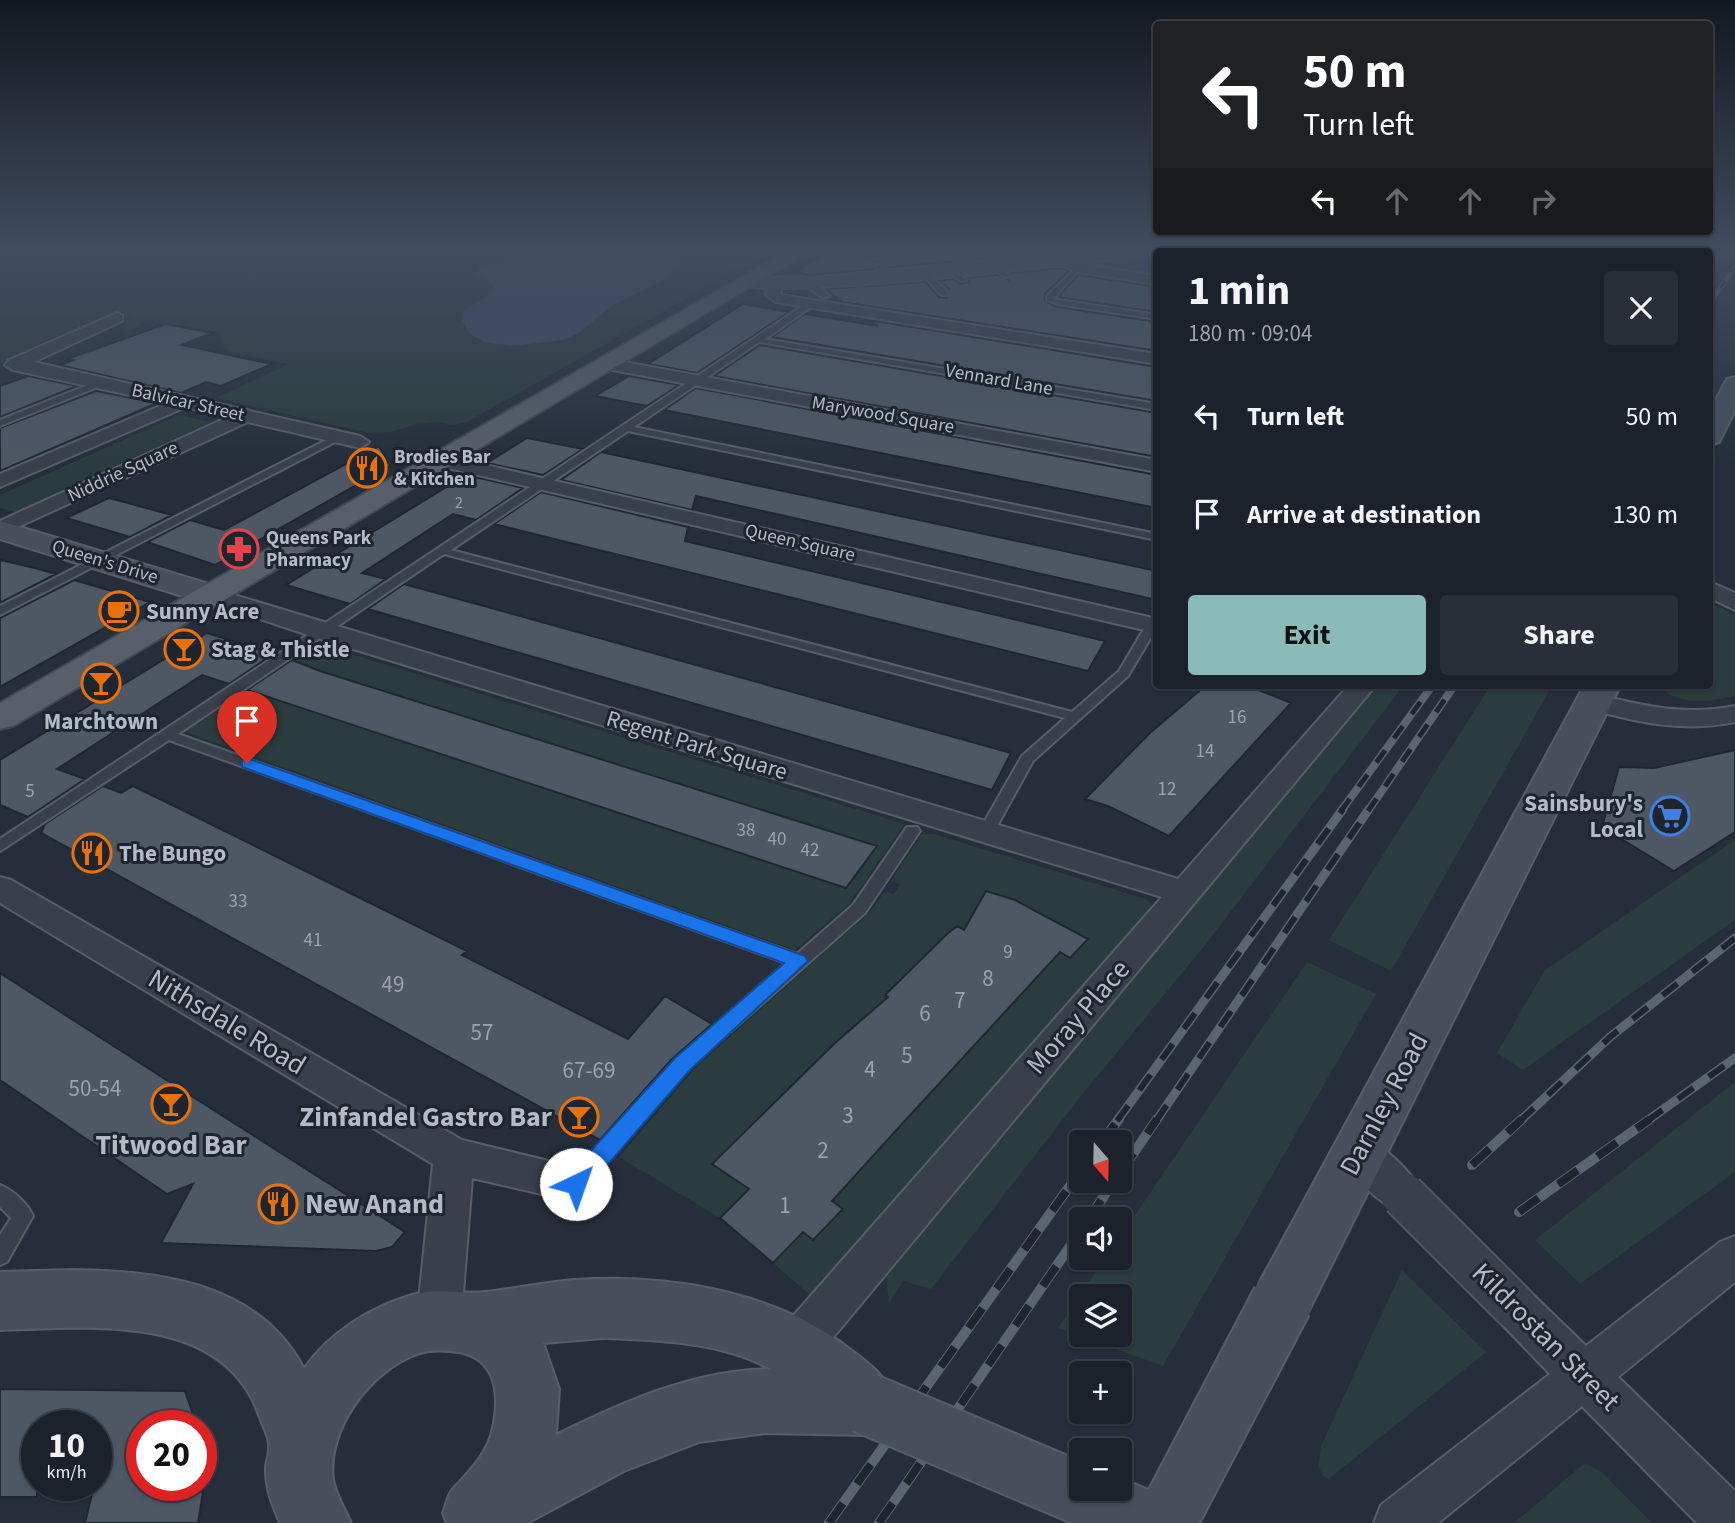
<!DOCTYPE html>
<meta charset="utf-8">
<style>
:root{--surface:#1c222c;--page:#292f38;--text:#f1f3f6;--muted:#a0a4a9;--line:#3a3f48;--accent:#8bbbb9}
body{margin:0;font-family:"Source Sans 3",sans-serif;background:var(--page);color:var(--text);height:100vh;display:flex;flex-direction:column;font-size:26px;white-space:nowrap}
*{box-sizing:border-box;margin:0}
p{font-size:23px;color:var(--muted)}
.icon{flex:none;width:38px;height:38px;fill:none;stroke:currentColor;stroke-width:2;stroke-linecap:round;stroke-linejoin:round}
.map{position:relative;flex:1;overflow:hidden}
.side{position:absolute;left:1153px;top:248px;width:560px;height:441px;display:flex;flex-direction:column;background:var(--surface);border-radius:7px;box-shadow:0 2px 5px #0004,0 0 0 2px var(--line)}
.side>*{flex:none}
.hud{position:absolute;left:1153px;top:21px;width:560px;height:214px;border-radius:7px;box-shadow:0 2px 5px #0004,0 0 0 2px var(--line);background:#202124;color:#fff;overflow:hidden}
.needle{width:46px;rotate:160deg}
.fabs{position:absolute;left:1069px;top:1130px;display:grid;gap:14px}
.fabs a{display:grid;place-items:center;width:63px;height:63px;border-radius:7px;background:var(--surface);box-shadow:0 2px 5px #0004,0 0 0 2px var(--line);font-size:35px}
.speed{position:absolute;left:21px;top:1410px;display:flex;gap:14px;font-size:35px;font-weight:700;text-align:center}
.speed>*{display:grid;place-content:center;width:91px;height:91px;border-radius:50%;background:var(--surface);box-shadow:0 2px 5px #0004,0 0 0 2px var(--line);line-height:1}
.speed small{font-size:18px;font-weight:400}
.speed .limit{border:10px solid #d22;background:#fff;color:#111}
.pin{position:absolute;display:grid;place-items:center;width:60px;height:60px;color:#fff;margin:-72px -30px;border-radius:50% 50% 50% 0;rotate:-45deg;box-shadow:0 0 7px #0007}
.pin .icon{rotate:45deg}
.me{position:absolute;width:77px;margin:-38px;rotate:42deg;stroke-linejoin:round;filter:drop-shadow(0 0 5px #0008)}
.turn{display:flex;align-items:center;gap:24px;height:147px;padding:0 35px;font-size:32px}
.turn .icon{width:91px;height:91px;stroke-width:2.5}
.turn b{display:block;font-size:49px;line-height:60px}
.lanes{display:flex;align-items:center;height:66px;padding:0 35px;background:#0003;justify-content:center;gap:35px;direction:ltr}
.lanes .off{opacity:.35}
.round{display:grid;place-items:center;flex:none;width:74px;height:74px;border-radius:7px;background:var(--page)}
.summary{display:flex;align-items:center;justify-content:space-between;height:119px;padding:0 35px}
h1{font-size:42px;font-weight:700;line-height:52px}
.button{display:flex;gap:14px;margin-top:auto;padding:14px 35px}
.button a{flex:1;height:80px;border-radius:7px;background:var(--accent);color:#111;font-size:28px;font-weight:700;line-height:80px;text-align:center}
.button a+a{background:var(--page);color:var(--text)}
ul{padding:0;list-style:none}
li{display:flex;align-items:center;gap:21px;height:98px;padding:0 35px}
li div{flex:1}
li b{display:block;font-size:26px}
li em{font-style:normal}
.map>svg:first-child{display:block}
</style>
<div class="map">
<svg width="1735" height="1523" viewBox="0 0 1735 1523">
<rect width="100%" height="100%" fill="#252e3a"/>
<!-- green -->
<path fill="#2a3c3d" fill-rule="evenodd" d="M0,251H771L467,422L452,425L438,422L416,424L391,432L369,433L216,398L289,364L225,351L219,332L148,320L129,332L123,327L131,318L104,317L0,364Z
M767,343L1108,401L1098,418L742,356Z
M179,415L211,422L16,512L0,508V495Z
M1710,602L1735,615V696C1710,702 1677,706 1658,686H1710Z
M322,645L905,824L848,905L795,950L185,732L247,690L846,888L876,846L290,661L310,647Z
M1376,686H1403L1206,944L1081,1096L931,1289L903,1281L889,1303L886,1277Z
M1490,686H1552L1391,971L1329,940Z
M922,834H934L1146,899L1154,906L812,1297L773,1263L803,1232L813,1239L842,1209L832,1201L1060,952L1070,958L1088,939L1015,900L867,1032L855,1025L842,1037L713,1164L749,1189L720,1218L619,1157L697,1066L871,911L884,892L894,894L900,884L891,881Z
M1735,840V920L1523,1070L1497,1053L1545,970Z
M1307,962L1376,994L1163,1366L1058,1328L1105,1258H1120V1237ZM1082,1297H1120V1335H1082Z
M1735,1082V1172L1580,1284L1535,1240Z
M1402,1270L1486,1352L1329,1479L1323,1476L1318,1466L1321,1446Z
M1586,1464L1602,1472L1652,1523H1514L1581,1466Z"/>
<!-- water -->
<path fill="#3d4b61" d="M565,251H688L663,280L613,305L577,334L563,340L513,346L484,342L469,333L462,320L463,312L491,293L494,286L477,273L479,267Z"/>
<!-- building -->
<path fill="#4e5865" stroke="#202731" stroke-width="2" d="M829,251H854L866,257L953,251L963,260L887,268L876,262L874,269L810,275L796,272Z
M967,251H1057L976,259Z
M1061,268L1069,271L1045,294V301L1057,307L1157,322V351L842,302L826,289L926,282L939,297L947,298L949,289L939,281L953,279L960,284L968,282L967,278L998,275L1009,280L1011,273Z
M1078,275L1157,287V312L1058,297Z
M743,304L789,312L697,373L648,364Z
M805,314L878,326L869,320L1157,367V401L772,337Z
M166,324L212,333L182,345L272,364L221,386L206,382L181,393L59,365L73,360L67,359Z
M760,345L1157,413V457L714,376Z
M28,376L77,386L0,417V386Z
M629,376L679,385L647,406L595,396Z
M696,388L1157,475V508L664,410Z
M96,391L157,403L0,471V428Z
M527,438L583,449L543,475L487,463Z
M379,446L390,466L215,565L147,542L190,520L224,530Z
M601,452L1157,571V600L696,496L692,510L561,480Z
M466,475L523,488L476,520L453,514L362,573L386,579L350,604L286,585Z
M541,492L688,527L685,541L1105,641L1088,671L494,524Z
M109,498L172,515L130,537L66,518Z
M0,560L35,568L56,574L0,603Z
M74,580L150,602L0,687V618Z
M404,584L610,641L1011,753L992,790L368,609Z
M207,633L273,654L229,684L202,675L57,769L85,779L28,817L0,805V760Z
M292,660L320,671L877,846L846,888L247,690Z
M1205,686H1249L1291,703L1169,836L1108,806L1085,799L1150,733Z
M1735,750V832L1674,871L1602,827L1619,767L1654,768Z
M103,786L121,793L133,786L170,804L467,951L462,955L628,1039L665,996L712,1024L671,1060L600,1140L41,833L45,824Z
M986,891L1015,900L1088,939L1070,958L1060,952L902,1124L832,1201L843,1209L813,1240L803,1232L773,1263L720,1218L749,1189L712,1164L836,1042L888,997L885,995L946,935L957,926L964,930Z
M0,973L168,1081L405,1232L392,1247L376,1251L161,1243L193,1184L167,1194L0,1080Z
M0,1389L185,1391L197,1426H142V1486H204L198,1523H85L94,1486H96V1426H37V1497H0Z"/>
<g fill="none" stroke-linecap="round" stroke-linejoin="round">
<!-- lane casing -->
<g stroke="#575e68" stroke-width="4">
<path id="lane" d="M956,251H963L982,268L977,269Z
M1340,251H1347L1340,252Z
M1656,251H1668V252H1656Z
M993,264L1009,275V277H1005L991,267Z
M876,265H880L892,275V277H888L876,267Z
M1078,266L1080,269L1054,298L1059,300L1157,315V319L1057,304L1047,300V296Z
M947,269H951L966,280L960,281L947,271Z
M922,272H926L947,291V295H941L922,274Z
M807,282H813L830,296L823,298L807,286Z
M807,303L814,305L765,339L1157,404V410L759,342L634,427L1157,534V540L628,431L451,550L1072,712L1119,671L1148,622H1156L1157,627L1128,676L1033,761L991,837H981L978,833L1022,756L1065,718L444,554L178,734L797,954L853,905L907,827H917L920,831L865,913L688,1069L584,1189L577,1192L570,1189L567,1183L570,1177L676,1059L786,963L169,740L0,851V839Z
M100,380L104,383L103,385L0,426V420Z
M338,434L341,435V439L0,615V606Z
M0,1185C13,1190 28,1204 33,1216L7,1262L0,1265V1235L11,1218L0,1207Z"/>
</g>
<!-- street casing -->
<g stroke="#575e68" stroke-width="4">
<path id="street" d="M1405,251H1423L1424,252H1405Z
M1061,256L1081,264L1157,276V284L1078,272L1056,263V257Z
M774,282L781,286V295L1157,354V364L776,302L766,295L767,286Z
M117,313L122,315V321L34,362L360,436L369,442L360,448L248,422L0,535V521L228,417L186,407L0,487V474L167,403L13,370L5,365L9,360Z
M608,359L1157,460V472L602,368L600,364Z
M442,455L1157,619V633L435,465L432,461Z
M1710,582L1735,593V610L1710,598Z
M211,588L1178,879L1348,686H1375L811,1364L795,1370L779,1364L773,1348L779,1332L1162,897L314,637L203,600L199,595L203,590Z
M1595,694C1643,706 1685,716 1735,706V722C1682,733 1636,722 1586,708L1582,702L1586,696Z
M0,877L11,880L462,1140L590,1171L596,1184L590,1197L576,1202L472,1178L461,1319L455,1334L439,1341L423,1334L417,1319L433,1164L0,903Z
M1359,1135C1383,1144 1412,1171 1423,1195L1417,1208L1403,1213C1379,1204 1350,1176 1339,1152L1345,1140Z
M1735,1236V1282L1618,1377L1735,1491V1523H1697L1582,1406L1438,1523H1374L1381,1505L1550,1374L1500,1322L1493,1307L1500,1292L1515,1285L1530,1292L1586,1346L1720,1242Z"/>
</g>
<!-- secondary casing -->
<g stroke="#575e68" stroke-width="4">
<path id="secondary" d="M1087,251H1155L1146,256C1098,261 753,303 737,283L747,277L810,278Z
M1735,377V410L1719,442L1710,445V411L1727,379Z
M0,521L222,588L227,595L222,602L211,605L0,539Z
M1584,686H1620L1303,1322L1282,1330L1261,1322L1252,1301L1261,1280Z
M74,1270C161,1271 259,1283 304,1369C329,1333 369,1308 412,1295C437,1287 460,1295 485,1292C516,1289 545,1282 575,1280C664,1274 767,1290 840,1342C866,1361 885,1373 897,1403L888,1426L865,1435L765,1433L699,1442L624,1471L527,1523H447L443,1513C446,1506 448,1494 453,1489C470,1471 488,1453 493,1428C500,1395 497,1359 459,1352C445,1350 430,1349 417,1354C370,1371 327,1429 333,1479C335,1494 345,1509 351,1523H280C272,1504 265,1487 266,1466C267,1460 270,1452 269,1445C269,1436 262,1424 259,1415C222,1311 88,1328 0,1330V1272ZM603,1338C656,1340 723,1342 770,1369C694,1370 623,1402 556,1435L559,1389L543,1343Z"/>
</g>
<!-- primary casing -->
<g stroke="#424953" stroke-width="4">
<path id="primary" d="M787,251H810L13,726L0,729V703Z"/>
</g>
<!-- lane -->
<use href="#lane" fill="#39404b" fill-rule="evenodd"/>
<!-- street -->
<use href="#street" fill="#39404b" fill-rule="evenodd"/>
<!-- secondary -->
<use href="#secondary" fill="#474f5d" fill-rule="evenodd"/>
<!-- primary -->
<use href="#primary" fill="#575f6a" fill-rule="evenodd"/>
<!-- rail-far3 casing -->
<g stroke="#5b6471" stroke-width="4.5">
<path id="rail-far3" d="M1710,303L1735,267"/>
</g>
<!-- rail-far2 casing -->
<g stroke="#5b6471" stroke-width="8">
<path id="rail-far2" d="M1341,811L1432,686
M1368,811L1454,686"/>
</g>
<!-- rail-far1 casing -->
<g stroke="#5b6471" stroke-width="9">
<path id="rail-far1" d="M1117,1121L1343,809
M1156,1121L1369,809
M1520,1121L1610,1037L1735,938
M1647,1121L1735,1058"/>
</g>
<!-- rail casing -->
<g stroke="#5b6471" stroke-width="10">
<path id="rail" d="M1101,1143L1119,1119
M1472,1165L1522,1119
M1120,1173L1157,1119
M1519,1212L1650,1119
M1088,1220L1114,1181
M829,1523L1082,1169
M879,1523L1082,1229"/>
</g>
<!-- rail-far3 -->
<use href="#rail-far3" stroke="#1e252f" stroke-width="2.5" stroke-dasharray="9" stroke-linecap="butt"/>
<!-- rail-far2 -->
<use href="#rail-far2" stroke="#1e252f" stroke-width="5" stroke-dasharray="15" stroke-linecap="butt"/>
<!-- rail-far1 -->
<use href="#rail-far1" stroke="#1e252f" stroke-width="6" stroke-dasharray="19" stroke-linecap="butt"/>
<!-- rail -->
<use href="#rail" stroke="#1e252f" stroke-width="8" stroke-dasharray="24" stroke-linecap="butt"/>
<!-- street-bridge casing -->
<g stroke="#575e68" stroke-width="47" stroke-linecap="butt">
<path id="street-bridge" d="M1403,1195L1515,1307"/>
</g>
<!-- secondary-bridge casing -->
<g stroke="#575e68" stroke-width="64" stroke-linecap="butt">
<path id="secondary-bridge" d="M865,1403L1147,1522
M1168,1518L1282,1301"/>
</g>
<!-- street-bridge -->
<use href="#street-bridge" stroke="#39404b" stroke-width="44"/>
<!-- secondary-bridge -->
<use href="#secondary-bridge" stroke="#474f5d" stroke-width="60"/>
</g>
<!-- sky -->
<linearGradient id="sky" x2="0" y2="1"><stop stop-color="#141920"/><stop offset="0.54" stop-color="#404c60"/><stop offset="1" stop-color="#404c60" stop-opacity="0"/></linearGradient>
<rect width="1735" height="465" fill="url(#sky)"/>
<!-- route -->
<path fill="#1a73e8" stroke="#114b97" stroke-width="2" d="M247,758L805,956L808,961L690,1070L584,1192L576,1195L567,1192L564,1184L567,1177L675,1058L784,963L242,767V760Z"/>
<!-- icons -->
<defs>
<g id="restaurant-ring" transform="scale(2.0125)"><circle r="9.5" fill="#1e252f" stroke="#e8710a" stroke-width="1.5"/><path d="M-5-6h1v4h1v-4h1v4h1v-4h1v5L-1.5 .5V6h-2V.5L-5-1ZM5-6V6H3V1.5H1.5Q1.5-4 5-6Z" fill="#e8710a"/></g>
<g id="pharmacy-ring" transform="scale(2.0125)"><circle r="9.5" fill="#1e252f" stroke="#e0444e" stroke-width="1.5"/><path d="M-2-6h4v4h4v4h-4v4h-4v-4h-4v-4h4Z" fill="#e0444e"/></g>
<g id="cafe-ring" transform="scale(2.0125)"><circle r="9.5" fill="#1e252f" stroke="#e8710a" stroke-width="1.5"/><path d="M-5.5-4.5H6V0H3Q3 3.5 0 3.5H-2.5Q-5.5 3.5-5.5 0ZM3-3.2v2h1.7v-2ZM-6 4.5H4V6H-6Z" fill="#e8710a"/></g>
<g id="bar-ring" transform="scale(2.0125)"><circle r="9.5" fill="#1e252f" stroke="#e8710a" stroke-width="1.5"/><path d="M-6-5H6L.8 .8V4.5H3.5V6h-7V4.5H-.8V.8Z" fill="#e8710a"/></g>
<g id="supermarket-ring" transform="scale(2.0125)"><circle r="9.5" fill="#1e252f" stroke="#3f7fe0" stroke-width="1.5"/><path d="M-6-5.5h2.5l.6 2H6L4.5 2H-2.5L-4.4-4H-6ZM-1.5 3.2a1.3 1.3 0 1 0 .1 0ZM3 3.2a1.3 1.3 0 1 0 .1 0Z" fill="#3f7fe0"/></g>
</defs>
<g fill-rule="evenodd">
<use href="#restaurant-ring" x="367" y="468"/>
<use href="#pharmacy-ring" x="239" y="549"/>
<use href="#cafe-ring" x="119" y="611"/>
<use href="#bar-ring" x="184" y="649"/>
<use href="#bar-ring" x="101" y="683"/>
<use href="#supermarket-ring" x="1670" y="816"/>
<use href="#restaurant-ring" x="92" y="853"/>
<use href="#bar-ring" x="171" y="1104"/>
<use href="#bar-ring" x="579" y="1117"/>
<use href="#restaurant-ring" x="278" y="1204"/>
</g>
<g text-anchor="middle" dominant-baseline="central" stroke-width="6" stroke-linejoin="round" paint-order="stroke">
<!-- far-number labels -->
<g font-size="16" fill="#9ba2ae">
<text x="459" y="503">2</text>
</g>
<!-- far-street labels -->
<g font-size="19" fill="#b5bbc6" stroke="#1e252f">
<text transform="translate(999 380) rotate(10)">Vennard Lane</text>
<text transform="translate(188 403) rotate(13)">Balvicar Street</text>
<text transform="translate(883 415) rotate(10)">Marywood Square</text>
<text transform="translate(123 472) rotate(-25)">Niddrie Square</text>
<text transform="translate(800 543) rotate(13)">Queen Square</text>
<text transform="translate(105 562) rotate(17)">Queen's Drive</text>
</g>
<!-- far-poi labels -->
<g font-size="19" font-weight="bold" fill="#b5bbc6" stroke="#1e252f" text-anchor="start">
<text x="394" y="457">Brodies Bar<tspan x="394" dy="22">&amp; Kitchen</tspan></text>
<text x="266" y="538">Queens Park<tspan x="266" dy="22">Pharmacy</tspan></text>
</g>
<!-- number labels -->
<g font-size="19" fill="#9ba2ae">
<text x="1237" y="717">16</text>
<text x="1205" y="751">14</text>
<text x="1167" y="789">12</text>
<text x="30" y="791">5</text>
<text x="746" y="830">38</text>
<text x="777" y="839">40</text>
<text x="810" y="850">42</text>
<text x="238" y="901">33</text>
<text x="313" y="940">41</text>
<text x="1008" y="952">9</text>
</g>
<!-- poi labels -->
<g font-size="23" font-weight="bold" fill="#b5bbc6" stroke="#1e252f" text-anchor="start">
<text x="146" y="611">Sunny Acre</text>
<text x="211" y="649">Stag &amp; Thistle</text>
<text x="101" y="721" text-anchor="middle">Marchtown</text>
<text x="1643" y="803" text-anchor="end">Sainsbury's<tspan x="1643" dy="26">Local</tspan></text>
<text x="119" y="853">The Bungo</text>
</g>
<!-- street labels -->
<g font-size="23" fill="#b5bbc6" stroke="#1e252f">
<text transform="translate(697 745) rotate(17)">Regent Park Square</text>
</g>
<!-- near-number labels -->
<g font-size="23" fill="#9ba2ae">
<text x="988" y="978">8</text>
<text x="393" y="984">49</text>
<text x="960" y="1000">7</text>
<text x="925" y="1013">6</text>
<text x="482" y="1032">57</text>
<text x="907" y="1055">5</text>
<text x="870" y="1069">4</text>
<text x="589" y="1070">67-69</text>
<text x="95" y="1088">50-54</text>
<text x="848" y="1115">3</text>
<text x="823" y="1150">2</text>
<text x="785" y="1205">1</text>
</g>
<!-- near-street labels -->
<g font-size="28" fill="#b5bbc6" stroke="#1e252f">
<text transform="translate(1078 1017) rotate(-49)">Moray Place</text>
<text transform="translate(227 1022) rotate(31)">Nithsdale Road</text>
<text transform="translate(1384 1104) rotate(-62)">Darnley Road</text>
<text transform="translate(1546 1337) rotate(45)">Kildrostan Street</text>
</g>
<!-- near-poi labels -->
<g font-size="28" font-weight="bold" fill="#b5bbc6" stroke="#1e252f" text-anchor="end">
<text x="552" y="1117">Zinfandel Gastro Bar</text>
<text x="171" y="1145" text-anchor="middle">Titwood Bar</text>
<text x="305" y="1204" text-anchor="start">New Anand</text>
</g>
</g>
</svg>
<div class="fabs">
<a><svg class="needle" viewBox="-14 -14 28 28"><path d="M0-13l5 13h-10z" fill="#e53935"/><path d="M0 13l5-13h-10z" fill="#a0a4a9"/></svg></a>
<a><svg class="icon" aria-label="sound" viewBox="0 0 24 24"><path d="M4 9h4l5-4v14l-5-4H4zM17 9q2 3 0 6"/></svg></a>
<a><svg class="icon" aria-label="layers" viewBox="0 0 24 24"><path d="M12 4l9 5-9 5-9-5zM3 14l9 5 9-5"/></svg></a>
<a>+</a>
<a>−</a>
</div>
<div class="speed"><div>10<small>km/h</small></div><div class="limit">20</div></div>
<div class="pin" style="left:247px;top:763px;background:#d93025"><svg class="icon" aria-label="arrive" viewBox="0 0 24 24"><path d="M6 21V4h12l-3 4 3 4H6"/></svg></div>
<svg class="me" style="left:576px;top:1184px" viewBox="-20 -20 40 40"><circle r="19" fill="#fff"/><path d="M0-13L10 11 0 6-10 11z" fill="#1a73e8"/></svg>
<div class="hud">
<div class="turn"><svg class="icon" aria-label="left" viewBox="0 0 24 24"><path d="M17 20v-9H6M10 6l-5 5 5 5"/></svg><div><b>50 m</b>Turn left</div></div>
<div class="lanes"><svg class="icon" aria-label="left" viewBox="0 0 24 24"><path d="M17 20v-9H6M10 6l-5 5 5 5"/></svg><svg class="icon off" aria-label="ahead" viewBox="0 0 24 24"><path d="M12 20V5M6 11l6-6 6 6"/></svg><svg class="icon off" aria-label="ahead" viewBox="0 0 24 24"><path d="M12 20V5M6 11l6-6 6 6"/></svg><svg class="icon off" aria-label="right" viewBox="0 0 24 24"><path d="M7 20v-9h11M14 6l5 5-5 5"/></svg></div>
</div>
<section class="side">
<div class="summary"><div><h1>1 min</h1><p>180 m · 09:04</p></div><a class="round"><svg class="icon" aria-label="close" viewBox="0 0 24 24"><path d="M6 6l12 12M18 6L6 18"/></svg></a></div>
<ul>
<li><svg class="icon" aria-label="left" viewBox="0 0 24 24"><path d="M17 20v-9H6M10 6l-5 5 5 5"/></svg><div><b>Turn left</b></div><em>50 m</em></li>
<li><svg class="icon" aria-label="arrive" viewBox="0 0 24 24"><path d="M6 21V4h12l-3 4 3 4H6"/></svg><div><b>Arrive at destination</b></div><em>130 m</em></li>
</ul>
<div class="button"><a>Exit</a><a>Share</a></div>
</section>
</div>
